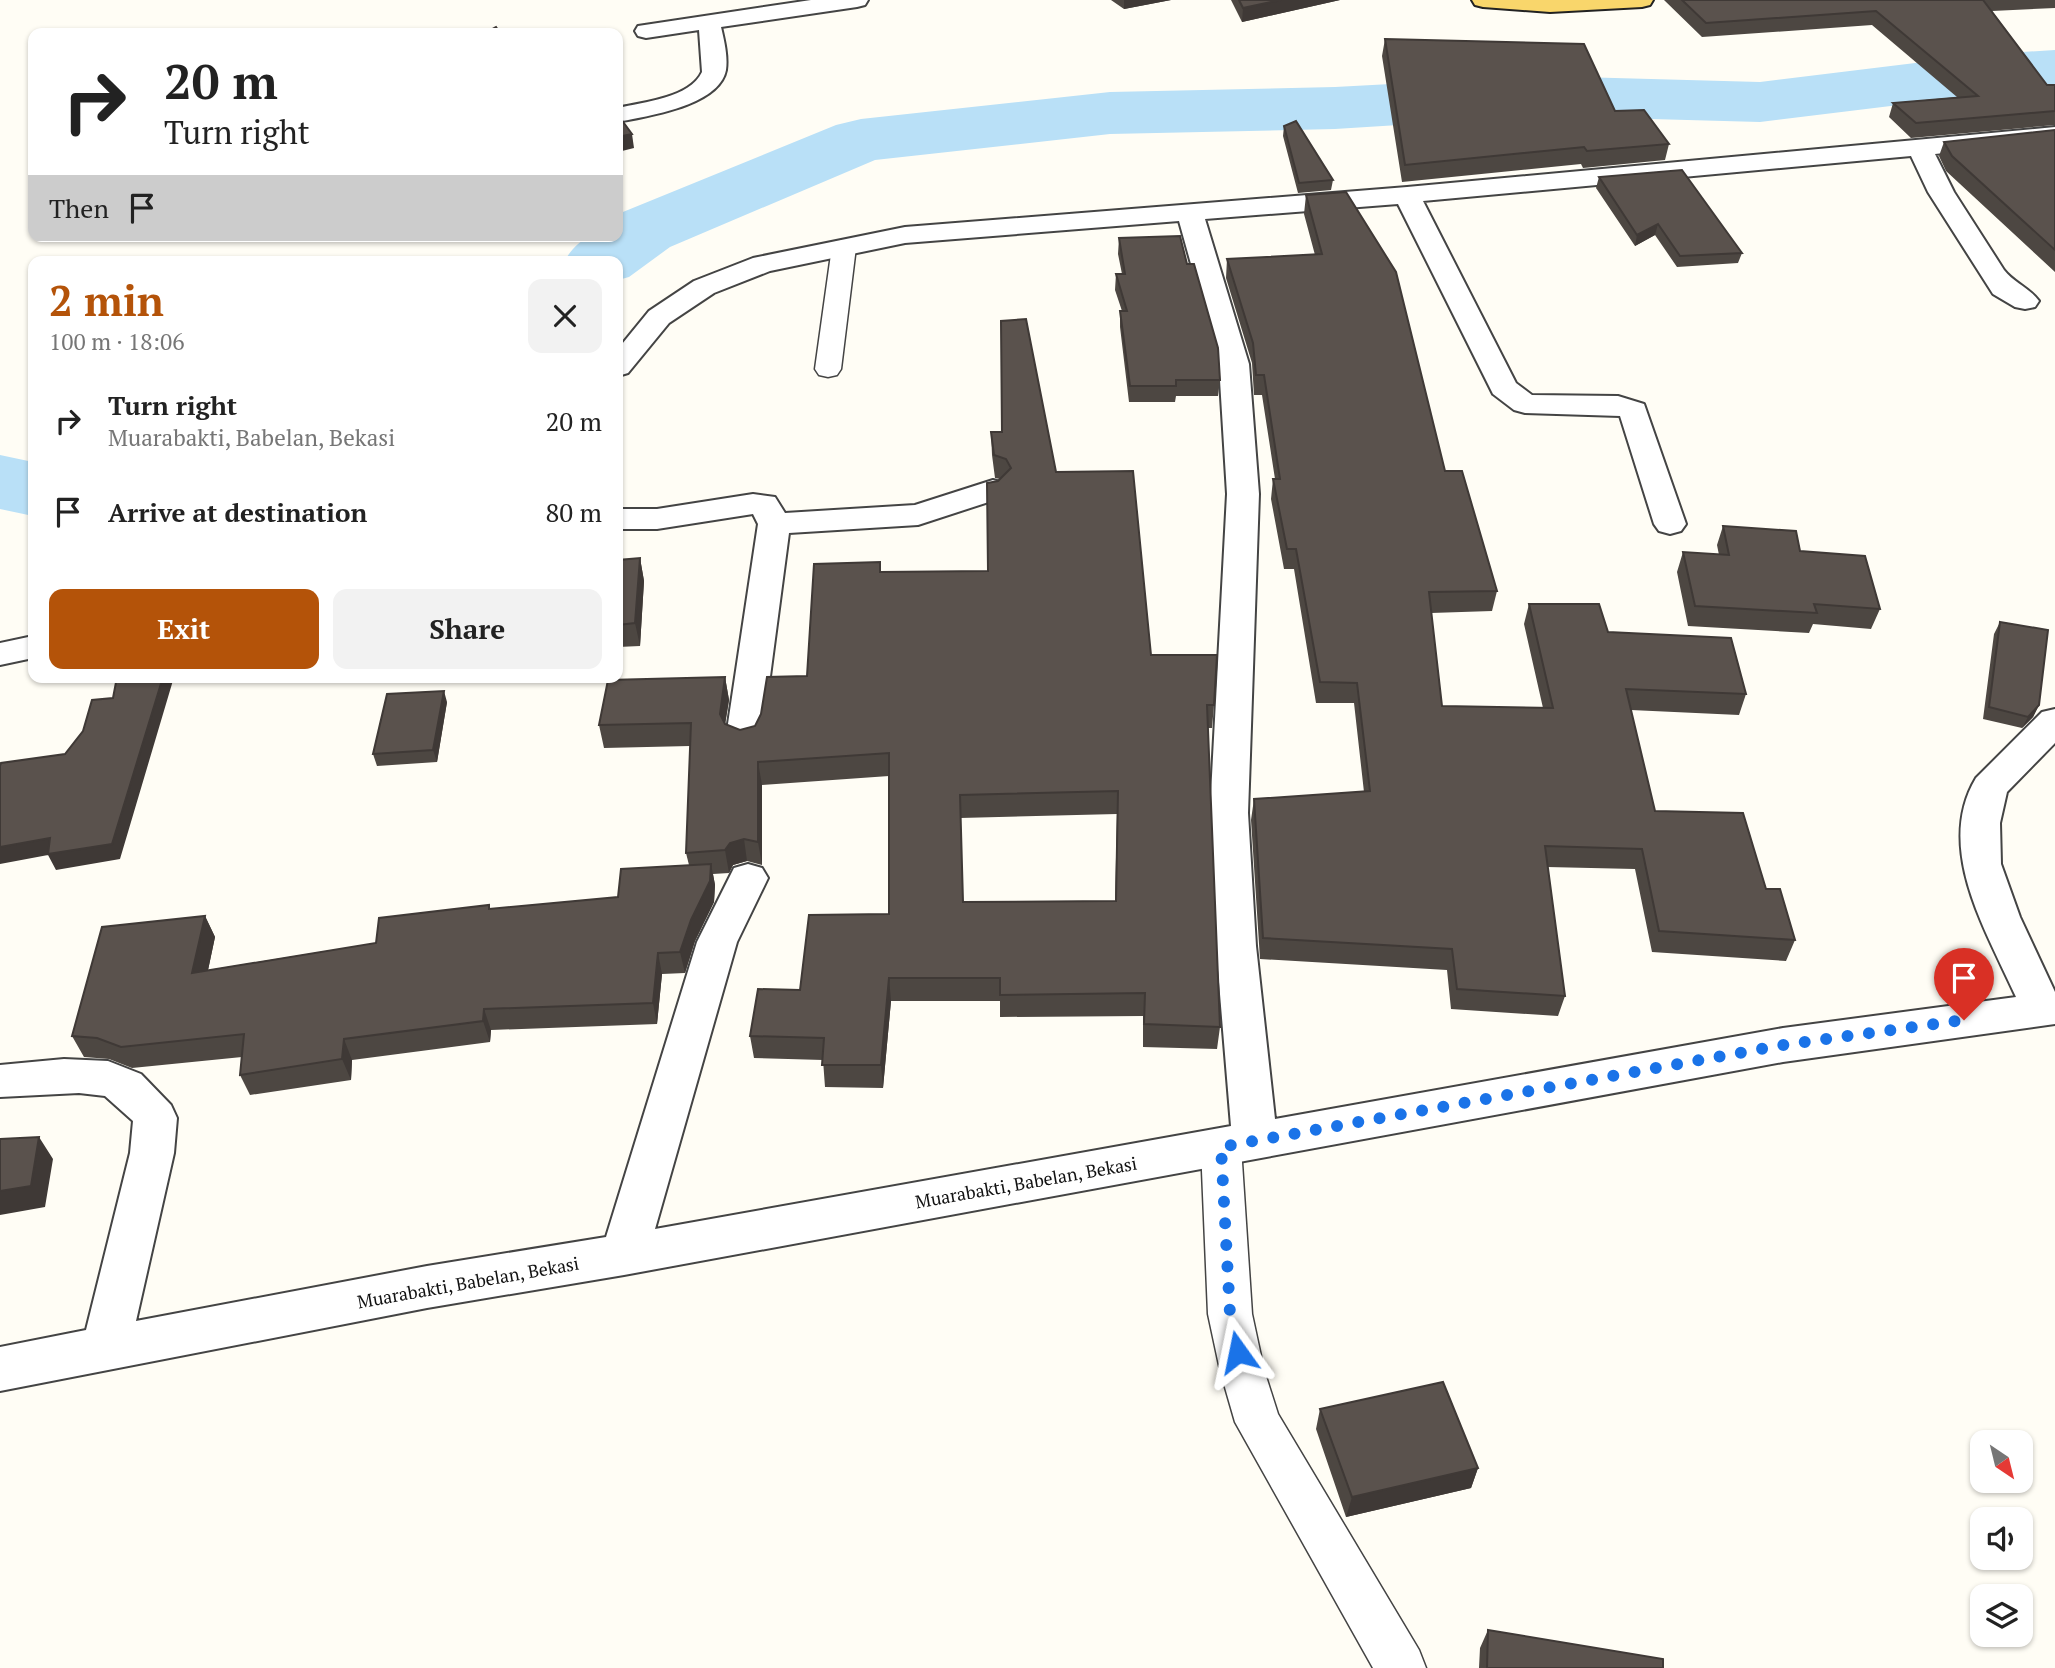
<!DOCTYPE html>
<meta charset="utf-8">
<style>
:root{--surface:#fff;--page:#f2f2f2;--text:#222;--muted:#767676;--accent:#b45309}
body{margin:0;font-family:"PT Serif",serif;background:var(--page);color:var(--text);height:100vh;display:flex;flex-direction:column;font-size:26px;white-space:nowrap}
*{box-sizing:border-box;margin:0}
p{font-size:23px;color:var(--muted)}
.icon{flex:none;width:38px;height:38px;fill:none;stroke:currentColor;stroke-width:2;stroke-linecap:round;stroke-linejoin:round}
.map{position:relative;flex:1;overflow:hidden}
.sheet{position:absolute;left:28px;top:256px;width:595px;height:427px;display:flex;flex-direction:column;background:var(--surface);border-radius:14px;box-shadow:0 2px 5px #0004}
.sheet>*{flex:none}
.hud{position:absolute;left:28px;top:28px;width:595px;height:214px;border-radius:14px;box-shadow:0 2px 5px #0004;background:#fff;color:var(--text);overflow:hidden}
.needle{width:46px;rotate:145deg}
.controls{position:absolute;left:1970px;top:1430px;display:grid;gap:14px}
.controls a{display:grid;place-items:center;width:63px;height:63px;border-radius:14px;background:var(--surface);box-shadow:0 2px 5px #0004;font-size:35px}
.pin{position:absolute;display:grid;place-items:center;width:60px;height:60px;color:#fff;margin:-72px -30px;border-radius:50% 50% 50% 0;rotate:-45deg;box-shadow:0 0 7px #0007}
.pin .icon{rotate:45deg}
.me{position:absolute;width:77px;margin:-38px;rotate:348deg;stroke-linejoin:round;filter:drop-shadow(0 0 5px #0008)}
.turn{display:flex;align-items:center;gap:24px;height:147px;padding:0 21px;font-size:32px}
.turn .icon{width:91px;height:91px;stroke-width:2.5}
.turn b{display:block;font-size:49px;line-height:60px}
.then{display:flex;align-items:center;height:66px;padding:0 21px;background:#0003;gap:14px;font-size:26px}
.round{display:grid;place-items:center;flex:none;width:74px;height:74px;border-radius:14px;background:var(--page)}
.overview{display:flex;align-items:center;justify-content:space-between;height:119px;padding:0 21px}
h1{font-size:42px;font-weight:600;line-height:52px;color:var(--accent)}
.button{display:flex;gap:14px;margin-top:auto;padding:14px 21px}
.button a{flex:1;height:80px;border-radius:14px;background:var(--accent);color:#fff;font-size:28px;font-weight:600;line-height:80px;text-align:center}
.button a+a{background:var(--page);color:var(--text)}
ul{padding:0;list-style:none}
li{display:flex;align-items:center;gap:21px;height:91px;padding:0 21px}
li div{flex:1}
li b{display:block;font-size:26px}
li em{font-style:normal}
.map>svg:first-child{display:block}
</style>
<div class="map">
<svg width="2055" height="1668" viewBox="0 0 2055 1668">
<rect width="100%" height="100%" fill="#fffdf5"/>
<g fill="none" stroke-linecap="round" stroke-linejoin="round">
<!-- river -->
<path fill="#b9e0f7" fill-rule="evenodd" d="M2055,50V90L1989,94L1760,122L1542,116L1335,129L1110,134L875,160L670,247L629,277L618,280V261H564C582,235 588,236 618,236V214L836,125L861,119L1110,92L1335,87L1542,76L1760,82L1989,54Z
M0,455L33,462V516L0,509Z"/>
<!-- service casing -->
<g stroke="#444" stroke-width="3">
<path id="service" d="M844,240L853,242L856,247L841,369L837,375L828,377L819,375L815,369L832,247L835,242Z
M1221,1130L1235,1135L1241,1147L1252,1314L1264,1370L1278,1414L1419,1650L1426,1668H1373L1235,1422L1220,1370L1208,1314L1201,1147L1207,1135Z"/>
</g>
<!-- minor casing -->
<g stroke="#444" stroke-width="4">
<path id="minor" d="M811,0H868L865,5L857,7L721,27C724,40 728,56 726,70C719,106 647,116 618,122V108C643,102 690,98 702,72L699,30L646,38L638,36L635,31L638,26Z
M2055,127V141L1935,154L1954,192L2004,270C2014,283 2030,288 2039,301L2035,307L2025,309L2015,307L1993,294L1928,192L1911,156L1423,201L1516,383L1532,395L1618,396L1644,404L1686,524L1681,531L1670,534L1659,531L1654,524L1620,416L1525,413L1514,410L1493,394L1398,204L1205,219L1249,364L1259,494L1248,813L1256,946L1275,1119L1783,1028L2016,997C1987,932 1934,848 1976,778L2042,712L2055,709V743L2007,792L2000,823L2001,864L2020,917L2055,992V1024L1783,1062L624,1275L427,1308L0,1391V1347L86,1330L130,1153L133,1121L105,1096L79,1093L0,1097V1065L64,1059L108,1061L141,1074L171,1105L177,1118L174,1153L136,1321L427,1266L606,1237L697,942L734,868L748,864L762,868L768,878L737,942L655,1229L1231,1126L1216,946L1210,813L1227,494L1219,364L1179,221L905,243L770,271L714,293L669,323L628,373L618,376V349L649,311L694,281L753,258L905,227L1407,187Z
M993,480L1004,483L1009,490L1004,497L918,525L789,533L762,737L757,746L744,750L731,746L726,737L758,524L753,514L657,529H618V509H657L753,494L775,497L785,513L915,505Z
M33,636V658L0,665V643Z"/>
</g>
<!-- primary casing -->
<g stroke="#222" stroke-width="4">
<path id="primary" d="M1472,0H1653L1650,5L1642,7L1550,12L1483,7L1475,5Z"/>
</g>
<!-- service -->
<use href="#service" fill="#fff" fill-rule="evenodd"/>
<!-- minor -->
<use href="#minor" fill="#fff" fill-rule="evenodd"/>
<!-- primary -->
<use href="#primary" fill="#f9d66b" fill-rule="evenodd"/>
</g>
<!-- wall -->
<path fill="#4d4742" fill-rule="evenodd" d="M1111,0H1171L1124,9Z
M1231,0H1340L1242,22Z
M1664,0H2055V8L1992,11L2047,85H2055V125L1911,138L1889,117L1893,103L1957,97L1872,25L1702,37Z
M1385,39L1615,111L1669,144L1665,160L1583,168L1581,164L1402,182L1382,56Z
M1284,126L1333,180L1331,190L1298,193L1283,136Z
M2055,130V272L1946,171L1939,156L1944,142Z
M1599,177L1742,253L1738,263L1677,267L1655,235L1635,246L1596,188Z
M1306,195L1445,471L1497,591L1492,611L1431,613L1442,706L1543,708L1524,624L1529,604L1608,632L1746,694L1739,715L1631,710L1655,811L1766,889L1795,940L1786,961L1652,952L1635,869L1547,867L1565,996L1558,1016L1451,1009L1447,970L1260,959L1251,820L1254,799L1364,792L1354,703H1316L1294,569H1284L1271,499L1273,479H1275L1262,395H1254L1252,363L1226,278L1227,259L1315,255L1304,214Z
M1119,238L1187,264L1220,380L1218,396H1176L1175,402H1129L1120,327V311H1122L1115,290L1116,274H1122L1118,254Z
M991,432L1056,472L1151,655L1214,705L1212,728H1208L1220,1027L1217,1049L1143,1047V1016L1000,1017V1001H891L883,1088L825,1087L823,1060L754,1058L750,1036L800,990L889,914V776L762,785V865L747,861L733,865L729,873L713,874L715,885L714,902L695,941L685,973L662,974L657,1024L491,1030L490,1042L352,1060L351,1080L250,1095L240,1075L242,1057L132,1068L109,1059L84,1057L72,1036L205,916L215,937L208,970L376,943L490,909L618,897L689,865L686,853L690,746L604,748L599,725L725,677L729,700L725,724L740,730L755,726L807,676L880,562L881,572L988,571L998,481L1000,479L995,478L992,455ZM1117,814L1115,901L963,902L960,818Z
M1723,526L1800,551L1880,609L1871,629L1813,624L1809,633L1688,626L1677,572L1683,552L1719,555L1717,545Z
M640,558L644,581L640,646L618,647V560Z
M2000,622L2039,705L2033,717L2022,728L1983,719L1994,634Z
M447,702L437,762L377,766L373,754Z
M1320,1409L1478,1468L1471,1488L1346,1517L1316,1429Z
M1488,1630L1663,1668H1479L1480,1648Z"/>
<!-- shaded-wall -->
<path fill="#3f3936" d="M1124,0H1171L1124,9Z
M1281,0H1340L1242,22L1243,8Z
M632,134L634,148L618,152V137Z
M1658,224L1655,235L1635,246L1637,235Z
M640,558L644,581L640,646L635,623Z
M163,677H174L120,859L56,870L48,855L0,864V847L50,838Z
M725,677L729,700L723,737L720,714Z
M444,691L447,702L437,762L433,750Z
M2039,705L2033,717L2022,728L2028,717Z
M758,762L762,785V865L758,842Z
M744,839L747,861L733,865L729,873L725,850L730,843Z
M711,864L715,885L714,902L695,941L685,973L680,952L691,920Z
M205,916L215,937L203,994L192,973Z
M658,953L662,974L657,1024L653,1003Z
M889,978L891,1001L883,1088L881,1065Z
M484,1009L491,1030L490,1042L483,1021Z
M344,1039L352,1060L351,1080L342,1059Z
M39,1137L53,1159L45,1207L0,1215V1191Z
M1478,1468L1471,1488L1346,1517L1352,1497Z"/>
<!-- building -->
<path fill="#5a524d" stroke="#3f3936" stroke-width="2" fill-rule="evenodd" d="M1239,0H1281L1243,8Z
M1682,0H1983L2047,85H2055V111L1916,123L1893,103L1978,96L1876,11L1706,23Z
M496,27L500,33H485Z
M460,29L461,33H430Z
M1385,39L1584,44L1615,111L1644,110L1669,144L1587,151L1584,147L1405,165Z
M618,115L632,134L618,137Z
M1296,121L1333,180L1299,183L1284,126Z
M2055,130V250L1952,156L1944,142Z
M1682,170L1742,253L1680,256L1658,224L1637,235L1599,177Z
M1346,192L1396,272L1445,471H1462L1497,591L1429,592L1442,706L1553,708L1529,604H1599L1608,632L1731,638L1746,694L1626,689L1655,811L1743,813L1766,889H1780L1795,940L1659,931L1642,849L1545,846L1565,996L1457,989L1452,949L1263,938L1254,799L1370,791L1357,683L1320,682L1296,549H1287L1273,479H1280L1264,375H1256L1253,343L1227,259L1322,254L1306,195Z
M1180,236L1187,264H1194L1218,348L1220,380H1176V386H1130L1120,311H1127L1116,274H1125L1119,238Z
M1026,319L1056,472L1133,471L1151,655H1217L1214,705H1207L1220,1027L1144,1024L1145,993L1000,995V978H889L881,1065H822L824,1038L750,1036L758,989L800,990L809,915L889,914V753L758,762V842L744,839L730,843L725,850L686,853L691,723L599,725L608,680L725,677L720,714L725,724L740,730L755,726L761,714L767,677L807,676L814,564L880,562V572L988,571L987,483L998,481L1011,468L1006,459L994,455L991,432H1002L1001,321ZM1118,791L1116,901L963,902L960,795Z
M1723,526L1796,531L1800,551L1865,556L1880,609L1814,604L1817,613L1695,606L1683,552L1729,555Z
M640,558L635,623L618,625V560Z
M2000,622L2048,630L2039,705L2028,717L1989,707Z
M117,677H163L112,844L48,854L50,838L0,847V766L1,763L65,754L83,731L92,700L113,698Z
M444,691L433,750L373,754L387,694Z
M711,864L710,881L691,920L680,952L658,953L653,1003L484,1009L483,1021L344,1039L342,1059L240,1075L244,1034L121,1047L97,1038L72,1036L102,927L205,916L192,973L376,943L379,918L489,905V909L618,897L621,869Z
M39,1137L31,1186L0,1191V1139Z
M1443,1382L1478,1468L1352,1497L1320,1409Z
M1488,1630L1663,1659V1668H1487Z"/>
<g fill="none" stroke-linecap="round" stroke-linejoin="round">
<!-- route -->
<path stroke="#1a73e8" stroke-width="12" stroke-dasharray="0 21.6" d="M1238,1352L1230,1314L1221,1147L1783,1045L1964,1020"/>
</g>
<g text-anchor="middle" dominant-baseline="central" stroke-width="7" stroke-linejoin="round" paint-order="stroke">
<!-- street labels -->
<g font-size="18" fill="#111" stroke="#fff">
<text transform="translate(1026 1182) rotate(-10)">Muarabakti, Babelan, Bekasi</text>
<text transform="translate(468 1282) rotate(-10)">Muarabakti, Babelan, Bekasi</text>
</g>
</g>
</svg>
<div class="controls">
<a><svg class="needle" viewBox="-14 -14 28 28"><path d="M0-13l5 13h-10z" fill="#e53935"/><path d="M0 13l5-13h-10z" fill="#767676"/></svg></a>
<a><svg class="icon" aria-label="sound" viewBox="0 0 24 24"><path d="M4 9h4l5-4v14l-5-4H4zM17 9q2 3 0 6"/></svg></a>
<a><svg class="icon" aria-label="layers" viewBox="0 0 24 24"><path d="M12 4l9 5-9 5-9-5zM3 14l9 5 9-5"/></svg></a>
</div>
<div class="pin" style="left:1964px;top:1020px;background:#d93025"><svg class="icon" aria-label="arrive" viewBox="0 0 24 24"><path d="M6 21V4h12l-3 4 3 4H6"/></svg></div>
<svg class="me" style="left:1238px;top:1352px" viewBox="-20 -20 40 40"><path d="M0-17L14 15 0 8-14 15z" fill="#1a73e8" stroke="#fff" stroke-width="4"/></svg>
<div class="hud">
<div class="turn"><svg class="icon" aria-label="right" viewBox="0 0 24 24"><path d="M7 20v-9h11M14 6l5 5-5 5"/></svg><div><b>20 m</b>Turn right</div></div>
<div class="then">Then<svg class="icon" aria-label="arrive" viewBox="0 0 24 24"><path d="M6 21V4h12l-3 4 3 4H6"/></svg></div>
</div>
<section class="sheet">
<div class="overview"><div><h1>2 min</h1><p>100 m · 18:06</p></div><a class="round"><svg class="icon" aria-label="close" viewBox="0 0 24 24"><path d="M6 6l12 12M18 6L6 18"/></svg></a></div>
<ul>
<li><svg class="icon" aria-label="right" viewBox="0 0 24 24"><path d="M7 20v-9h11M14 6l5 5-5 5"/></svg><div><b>Turn right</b><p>Muarabakti, Babelan, Bekasi</p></div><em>20 m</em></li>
<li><svg class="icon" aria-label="arrive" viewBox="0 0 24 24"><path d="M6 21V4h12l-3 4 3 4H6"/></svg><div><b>Arrive at destination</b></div><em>80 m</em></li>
</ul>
<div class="button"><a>Exit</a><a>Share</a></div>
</section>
</div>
